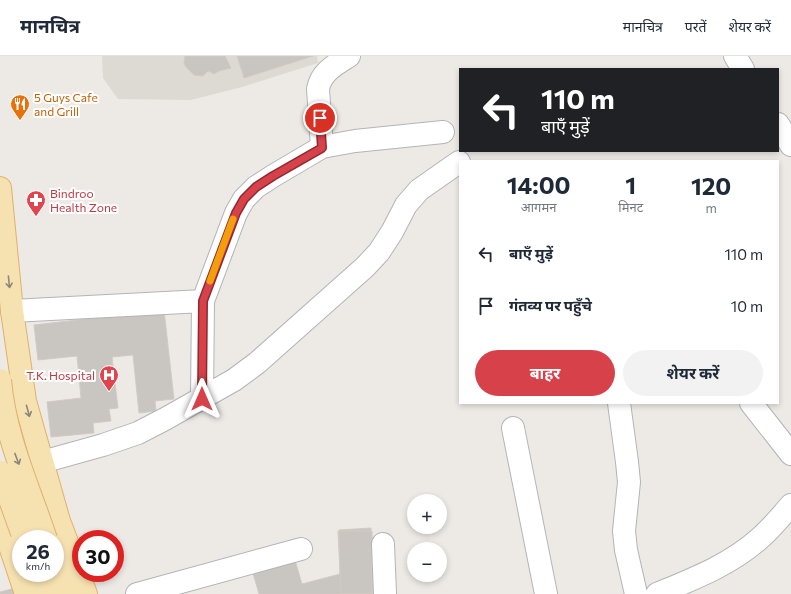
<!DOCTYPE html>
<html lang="hi">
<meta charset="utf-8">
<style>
:root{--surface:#fff;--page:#f2f2f3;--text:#1f2937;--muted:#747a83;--line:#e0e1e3;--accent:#d7414a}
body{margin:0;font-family:Commissioner,"Noto Sans Devanagari",sans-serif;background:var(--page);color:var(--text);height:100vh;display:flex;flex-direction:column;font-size:15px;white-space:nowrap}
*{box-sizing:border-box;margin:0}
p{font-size:13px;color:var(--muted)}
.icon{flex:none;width:22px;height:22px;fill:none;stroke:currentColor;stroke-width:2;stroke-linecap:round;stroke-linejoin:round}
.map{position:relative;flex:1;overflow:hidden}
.drawer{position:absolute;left:459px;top:104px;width:320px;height:244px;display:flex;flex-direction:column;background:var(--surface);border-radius:0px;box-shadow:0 2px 6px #0003}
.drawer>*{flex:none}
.hud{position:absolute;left:459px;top:12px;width:320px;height:84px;border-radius:0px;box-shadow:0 2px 6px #0003;background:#202124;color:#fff;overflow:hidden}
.controls{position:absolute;left:407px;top:438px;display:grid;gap:8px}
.controls a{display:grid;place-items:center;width:40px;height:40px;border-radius:50%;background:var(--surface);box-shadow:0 2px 6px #0003;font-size:20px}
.speed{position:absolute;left:12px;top:474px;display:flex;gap:8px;font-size:20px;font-weight:700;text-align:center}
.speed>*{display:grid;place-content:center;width:52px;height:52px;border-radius:50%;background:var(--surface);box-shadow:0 2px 6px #0003;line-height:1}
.speed small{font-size:10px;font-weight:400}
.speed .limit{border:6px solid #d22;background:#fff;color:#111}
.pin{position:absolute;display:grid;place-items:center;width:34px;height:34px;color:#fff;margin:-17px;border:2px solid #fff;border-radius:50%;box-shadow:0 1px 4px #0007}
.me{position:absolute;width:44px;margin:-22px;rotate:0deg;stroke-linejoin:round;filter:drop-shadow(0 0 3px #0008)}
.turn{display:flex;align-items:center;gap:14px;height:84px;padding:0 16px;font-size:18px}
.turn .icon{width:52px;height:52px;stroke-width:2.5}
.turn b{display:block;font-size:28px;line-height:34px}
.eta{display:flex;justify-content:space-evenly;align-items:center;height:68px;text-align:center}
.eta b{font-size:24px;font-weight:700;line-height:28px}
.primary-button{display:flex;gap:8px;margin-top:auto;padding:8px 16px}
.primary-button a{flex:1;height:46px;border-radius:24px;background:var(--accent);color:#fff;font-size:16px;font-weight:700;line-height:46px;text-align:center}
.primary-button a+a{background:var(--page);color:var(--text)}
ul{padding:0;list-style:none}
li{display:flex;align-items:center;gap:12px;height:52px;padding:0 16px}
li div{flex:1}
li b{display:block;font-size:15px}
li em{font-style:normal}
header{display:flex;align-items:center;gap:24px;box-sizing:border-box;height:56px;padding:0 20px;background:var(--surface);border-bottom:1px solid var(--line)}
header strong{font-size:19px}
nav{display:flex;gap:22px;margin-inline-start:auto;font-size:14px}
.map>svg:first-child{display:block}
</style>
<header>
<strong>मानचित्र</strong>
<nav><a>मानचित्र</a><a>परतें</a><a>शेयर करें</a></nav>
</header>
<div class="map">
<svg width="791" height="538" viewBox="0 0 791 538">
<rect width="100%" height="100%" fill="#edeae5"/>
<!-- education -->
<path fill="#dddad3" d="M102,0H317L318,7L242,31L191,44L118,43L103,22Z"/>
<!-- building -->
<path fill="#c9c5c1" stroke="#d1cbc4" d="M185,0H225L231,12L219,15L214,18L208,15L203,20L194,19L186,11L184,7Z
M237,0H313L244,22Z
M164,254L174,343L155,345L156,355L139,357L133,299L112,301L118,352L109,353L111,365L93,367L94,377L51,381L47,346L81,342L77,300L38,304L34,269Z
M371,472L372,538H259L250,507L292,494L302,528L340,518L339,474Z
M338,475H372L373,538H341Z
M39,526L42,538H0V536Z"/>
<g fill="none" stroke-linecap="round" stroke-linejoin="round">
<!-- minor casing -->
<g stroke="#b2b5b8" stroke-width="24">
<path id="minor" d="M735,0L743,13
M778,68L791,89
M322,91L318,33C321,16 335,9 349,0
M12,255L203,245L236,157L244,143L256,131L273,120L322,91L355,85L443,76
M202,343L203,245
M619,347L627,406L629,426L624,475L626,494L636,538
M751,347L791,398
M513,372L546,538
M42,406L103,389L138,377L165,363L234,324L257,307L365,211L379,196L392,176L406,149L419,134L459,106
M383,488L385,538
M55,496L70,494
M137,538L301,493
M657,538C693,523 730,509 759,483C771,473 781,460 791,449"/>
</g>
<!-- major casing -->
<g stroke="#e2b069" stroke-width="24">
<path id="major" d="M0,132L12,255L25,345L59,465L70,494L86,538
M0,460L26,538
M55,510L64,538
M36,517L42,538"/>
</g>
<!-- minor -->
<use href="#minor" stroke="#fff" stroke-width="22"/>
<!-- major -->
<use href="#major" stroke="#f6e2b1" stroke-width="22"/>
<!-- major-bridge casing -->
<g stroke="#e2b069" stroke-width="24" stroke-linecap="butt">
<path id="major-bridge" d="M0,324C5,381 28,429 46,483
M0,416L22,477"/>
</g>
<!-- major-bridge -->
<use href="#major-bridge" stroke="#f6e2b1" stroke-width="22"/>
</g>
<!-- one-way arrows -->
<defs><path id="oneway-shaft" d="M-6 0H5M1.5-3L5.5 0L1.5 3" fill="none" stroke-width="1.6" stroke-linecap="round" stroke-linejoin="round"/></defs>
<g stroke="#8b887b">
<use href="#oneway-shaft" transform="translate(9 226) rotate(84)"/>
<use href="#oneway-shaft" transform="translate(28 355) rotate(75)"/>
<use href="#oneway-shaft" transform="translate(17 403) rotate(69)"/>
</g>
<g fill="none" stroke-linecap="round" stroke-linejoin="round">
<!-- route casing -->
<g stroke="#8c2a30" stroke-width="10">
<path id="route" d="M202,343L203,245L236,157L244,143L256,131L273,120L322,92L320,62"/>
</g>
<!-- route -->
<use href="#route" stroke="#d7414a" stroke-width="7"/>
<!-- slow -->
<path stroke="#f59e0b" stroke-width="7" d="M210,225L233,163"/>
</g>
<!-- icons -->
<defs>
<g id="restaurant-pin" transform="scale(1)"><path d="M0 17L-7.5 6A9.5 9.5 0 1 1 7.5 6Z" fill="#e8710a" stroke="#fff"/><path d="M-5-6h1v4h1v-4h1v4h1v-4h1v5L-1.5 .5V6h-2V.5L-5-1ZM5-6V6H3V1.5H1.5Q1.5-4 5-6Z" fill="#fff"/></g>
<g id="pharmacy-pin" transform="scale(1)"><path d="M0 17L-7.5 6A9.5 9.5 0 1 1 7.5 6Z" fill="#e0444e" stroke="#fff"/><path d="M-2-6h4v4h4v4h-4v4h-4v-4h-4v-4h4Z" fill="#fff"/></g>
<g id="hospital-pin" transform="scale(1)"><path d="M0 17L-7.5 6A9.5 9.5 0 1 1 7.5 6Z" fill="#e0444e" stroke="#fff"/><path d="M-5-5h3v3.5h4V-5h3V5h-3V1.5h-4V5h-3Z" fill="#fff"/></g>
</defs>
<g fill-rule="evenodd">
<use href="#restaurant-pin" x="20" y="48"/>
<use href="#pharmacy-pin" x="36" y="144"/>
<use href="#hospital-pin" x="109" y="319"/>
</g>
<g text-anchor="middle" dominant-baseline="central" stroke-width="4" stroke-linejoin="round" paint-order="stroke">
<!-- food labels -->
<g font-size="12" fill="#c56008" stroke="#fff" text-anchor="start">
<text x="34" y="41">5 Guys Cafe<tspan x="34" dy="14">and Grill</tspan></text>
</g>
<!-- health labels -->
<g font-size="12" fill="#be3a42" stroke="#fff" text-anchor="start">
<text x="50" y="137">Bindroo<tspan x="50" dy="14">Health Zone</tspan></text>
<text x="95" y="319" text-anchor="end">T.K. Hospital</text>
</g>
</g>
</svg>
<div class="controls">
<a>+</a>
<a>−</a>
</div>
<div class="speed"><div>26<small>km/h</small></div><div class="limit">30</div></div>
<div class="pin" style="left:320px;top:62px;background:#d93025"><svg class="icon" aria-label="arrive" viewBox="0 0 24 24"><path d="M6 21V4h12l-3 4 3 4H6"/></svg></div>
<svg class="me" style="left:202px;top:343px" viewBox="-20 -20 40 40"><path d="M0-17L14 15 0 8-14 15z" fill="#d7414a" stroke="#fff" stroke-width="4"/></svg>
<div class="hud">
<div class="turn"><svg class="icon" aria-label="left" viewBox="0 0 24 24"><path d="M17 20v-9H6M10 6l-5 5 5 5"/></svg><div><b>110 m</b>बाएँ मुड़ें</div></div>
</div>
<section class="drawer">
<div class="eta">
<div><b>14:00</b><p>आगमन</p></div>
<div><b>1</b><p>मिनट</p></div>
<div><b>120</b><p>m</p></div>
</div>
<ul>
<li><svg class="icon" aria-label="left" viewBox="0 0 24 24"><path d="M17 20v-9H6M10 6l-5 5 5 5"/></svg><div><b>बाएँ मुड़ें</b></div><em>110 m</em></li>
<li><svg class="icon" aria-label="arrive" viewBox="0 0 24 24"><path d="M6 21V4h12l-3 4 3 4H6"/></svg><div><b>गंतव्य पर पहुँचे</b></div><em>10 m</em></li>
</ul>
<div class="primary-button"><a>बाहर</a><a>शेयर करें</a></div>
</section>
</div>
